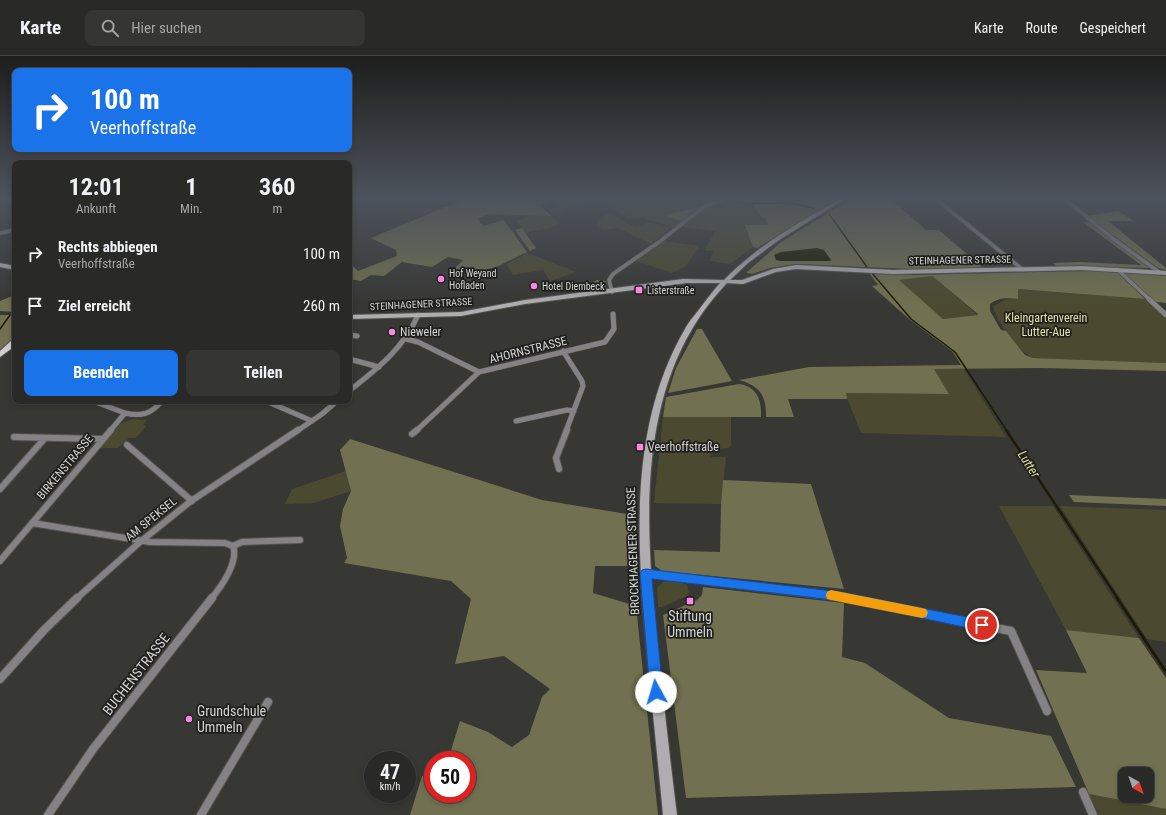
<!DOCTYPE html>
<html lang="de">
<meta charset="utf-8">
<style>
:root{--surface:#292927;--page:#353533;--text:#f1f3f6;--muted:#a5a6a7;--line:#454544;--accent:#1a73e8}
body{margin:0;font-family:"Roboto Condensed",sans-serif;background:var(--page);color:var(--text);height:100vh;display:flex;flex-direction:column;font-size:15px;white-space:nowrap}
*{box-sizing:border-box;margin:0}
p{font-size:13px;color:var(--muted)}
.icon{flex:none;width:22px;height:22px;fill:none;stroke:currentColor;stroke-width:2;stroke-linecap:round;stroke-linejoin:round}
.map{position:relative;flex:1;overflow:hidden}
.sheet{position:absolute;left:12px;top:104px;width:340px;height:244px;display:flex;flex-direction:column;background:var(--surface);border-radius:8px;box-shadow:0 2px 6px #0003,0 0 0 1px var(--line)}
.sheet>*{flex:none}
.banner{position:absolute;left:12px;top:12px;width:340px;height:84px;border-radius:8px;box-shadow:0 2px 6px #0003,0 0 0 1px var(--line);background:#1a73e8;color:#fff;overflow:hidden}
.needle{width:26px;rotate:140deg}
.buttons{position:absolute;left:1118px;top:711px;display:grid;gap:8px}
.buttons a{display:grid;place-items:center;width:36px;height:36px;border-radius:8px;background:var(--surface);box-shadow:0 2px 6px #0003,0 0 0 1px var(--line);font-size:20px}
.speed{position:absolute;left:364px;top:695px;display:flex;gap:8px;font-size:20px;font-weight:700;text-align:center}
.speed>*{display:grid;place-content:center;width:52px;height:52px;border-radius:50%;background:var(--surface);box-shadow:0 2px 6px #0003,0 0 0 1px var(--line);line-height:1}
.speed small{font-size:10px;font-weight:400}
.speed .limit{border:6px solid #d22;background:#fff;color:#111}
.pin{position:absolute;display:grid;place-items:center;width:34px;height:34px;color:#fff;margin:-17px;border:2px solid #fff;border-radius:50%;box-shadow:0 1px 4px #0007}
.me{position:absolute;width:44px;margin:-22px;rotate:354deg;stroke-linejoin:round;filter:drop-shadow(0 0 3px #0008)}
.turn{display:flex;align-items:center;gap:14px;height:84px;padding:0 12px;font-size:18px}
.turn .icon{width:52px;height:52px;stroke-width:2.5}
.turn b{display:block;font-size:28px;line-height:34px}
.eta{display:flex;justify-content:space-evenly;align-items:center;height:68px;text-align:center}
.eta b{font-size:24px;font-weight:700;line-height:28px}
.button{display:flex;gap:8px;margin-top:auto;padding:8px 12px}
.button a{flex:1;height:46px;border-radius:8px;background:var(--accent);color:#fff;font-size:16px;font-weight:700;line-height:46px;text-align:center}
.button a+a{background:var(--page);color:var(--text)}
ul{padding:0;list-style:none}
li{display:flex;align-items:center;gap:12px;height:52px;padding:0 12px}
li div{flex:1}
li b{display:block;font-size:15px}
li em{font-style:normal}
header{display:flex;align-items:center;gap:24px;box-sizing:border-box;height:56px;padding:0 20px;background:var(--surface);border-bottom:1px solid var(--line)}
header strong{font-size:19px}
nav{display:flex;gap:22px;margin-inline-start:auto;font-size:14px}
.search{width:280px;height:36px;background:var(--page);display:flex;align-items:center;gap:10px;box-sizing:border-box;padding:0 14px;border-radius:8px;color:var(--muted);font-size:15px}
.map>svg:first-child{display:block}
</style>
<header>
<strong>Karte</strong>
<div class="search"><svg class="icon" aria-label="search" viewBox="0 0 24 24"><circle cx="10" cy="10" r="6"/><path d="M15 15l6 6"/></svg>Hier suchen</div>
<nav><a>Karte</a><a>Route</a><a>Gespeichert</a></nav>
</header>
<div class="map">
<svg width="1166" height="759" viewBox="0 0 1166 759">
<rect width="100%" height="100%" fill="#373734"/>
<!-- green -->
<path fill="#4b4a31" d="M573,143L590,144L554,159L548,154Z
M596,143H722L699,151L665,158L681,165L673,172L643,162L630,163Z
M726,144L752,148L766,163L769,170L746,169L753,191L730,208L710,205L713,195L704,194L716,175L681,171L703,152Z
M609,157L635,171L650,166L670,172L651,188L618,172L604,174L596,170L600,162Z
M527,159L552,160L559,167L550,172L525,176L516,165L528,161Z
M663,185L699,190L686,210L672,217L636,205Z
M528,197L576,216L550,225L543,214L513,219L506,208Z
M932,220L978,259L943,263L898,224Z
M1017,233L1145,243L1166,263V307L1033,302C1019,296 995,264 993,250L1005,244L1018,243Z
M933,313H964L1006,381L861,377L845,337L949,338Z
M663,361H731V389L728,392L710,393L711,401H726L721,448L654,447Z
M133,363L147,364L143,369L146,370L136,382H129L118,392H100L120,368Z
M346,415L351,435L314,447L285,448L292,433Z
M999,450H1053L1139,582L1066,574Z
M1060,450L1166,454V586L1147,583Z
M669,525L683,527L687,529L689,537L687,540L662,551H658L657,532L663,526Z
M1089,738L1166,753V759H1099Z"/>
<!-- forest -->
<path fill="#717050" fill-rule="evenodd" d="M465,143H553L539,149L552,160L489,158L477,163L483,170L504,164L527,196L496,211L477,216L453,214L463,204L448,201L432,211L402,206L384,220L371,219L361,225L349,223V212L354,211L358,215L397,200L396,194L371,182Z
M741,143L774,144L776,147H791L794,143H837L757,192L753,191L745,169H768L766,163L762,161L752,148L731,146Z
M851,143H891L926,174H939L983,212L910,213L795,208L770,212L752,218L747,217V216L781,186Z
M699,151L681,165L664,159Z
M1118,155L1134,165H1108L1166,212V214L1158,212L1087,160Z
M1083,166H1088L1152,212L1056,210L1053,207L1079,206L1141,209Z
M522,172L536,192L530,195L515,174Z
M1083,215H1116L1145,243L1018,233V243C1007,242 999,241 990,248V255L1001,274L1006,275L1025,299L1033,302L1166,307V315L1041,312L934,313L949,338L846,337L847,343H788L794,361H766C766,339 760,330 739,324L809,311L961,309L953,296L909,263L872,230L878,229L869,217L914,219ZM932,220L978,258V259L943,263L899,224Z
M1123,216L1166,220V247L1155,246Z
M597,224L606,225L605,234L578,237Z
M15,239V256L0,255V245Z
M0,259H15V281L0,294Z
M697,273H702L732,325L668,337L676,312Z
M739,328C757,330 762,345 761,361H663L666,341Z
M350,383L542,444L633,459V510H595L593,537L636,550L658,759H410L422,720H433V738H467V704H448L460,665L488,676L512,691L529,679L542,641L550,633L504,600L455,608L471,543L451,525L344,507L347,502L340,470L343,453L351,435L340,394Z
M723,424L811,428L844,533L662,515L655,510L654,494L720,496L721,448Z
M1069,439L1166,443V450L1074,446Z
M703,531L844,547L842,601L865,607L949,662L1051,680L1076,731L686,742L663,559L697,544L702,539Z
M1066,574L1139,582L1166,622V753L1089,738L1036,614L1087,617ZM1125,718H1147V740H1125Z"/>
<!-- water -->
<path fill="#1d1b00" d="M817,192L824,194L831,204L830,205H781L776,204L774,199L781,196Z"/>
<g fill="none" stroke-linecap="round" stroke-linejoin="round">
<!-- stream-far2 -->
<path stroke="#1d1b00" stroke-width="1.5" d="M725,143C755,153 786,141 815,153
M829,158L867,211
M872,217L911,263L955,296L1007,375
M12,256L15,253
M0,273L10,259"/>
<!-- stream-far1 -->
<path stroke="#1d1b00" stroke-width="2.5" d="M1006,374L1118,543"/>
<!-- stream -->
<path stroke="#1d1b00" stroke-width="3" d="M1117,542L1166,616"/>
<!-- street-far3 casing -->
<g stroke="#535350" stroke-width="5">
<path id="street-far3" d="M936,143L1022,213
M1065,143L1111,181L1159,216
M0,177L15,174
M1117,213L1150,244
M612,236L609,224L613,218L659,186L702,152L723,143"/>
</g>
<!-- street-far2 casing -->
<g stroke="#535350" stroke-width="6">
<path id="street-far2" d="M1149,243L1166,259
M349,279L357,280
M406,283L418,286L479,316L605,286L614,273L613,258
M563,295L582,325L583,330L566,375
M349,303L379,311
M349,335C377,313 404,292 418,259
M93,345L125,357L110,375
M266,345L312,365
M125,357C141,361 151,358 162,345
M516,365L567,354L574,355
M297,375L322,358L337,345
M416,375L479,316"/>
</g>
<!-- street-far1 casing -->
<g stroke="#535350" stroke-width="8">
<path id="street-far1" d="M412,378L417,374
M14,381L103,383
M127,389L192,445
M559,413L556,402L567,374
M0,433L45,382
M32,467L150,486L225,487L233,490
M233,490L242,486L300,484
M0,505L111,374
M646,518L851,543
M76,543L140,486L191,445L298,374
M211,543C221,531 239,506 233,490"/>
</g>
<!-- street casing -->
<g stroke="#535350" stroke-width="10">
<path id="street" d="M846,542L1011,575L1047,655
M0,623L44,574L77,542
M1083,736L1093,759
M48,759L93,693L212,542
M201,759L268,646"/>
</g>
<!-- secondary casing -->
<g stroke="#535350" stroke-width="2">
<path id="secondary" d="M840,143H845L779,184L748,207L730,224H742L773,213L796,209L893,214L1082,210L1166,215V219L1082,214L893,218L796,213L776,216L743,228L727,227C633,325 645,470 658,594C664,649 670,704 677,759H663C658,705 652,651 647,597C637,488 628,371 685,273C689,265 696,258 701,251C707,243 713,235 720,227H687L525,248L461,260L349,263V259L461,256L525,244L683,223L724,224C757,190 799,166 840,143Z
M0,207L15,210V214L0,211Z"/>
</g>
<!-- primary casing -->
<g stroke="#535350" stroke-width="2">
<path id="primary" d="M12,284H15V290L0,301V295Z"/>
</g>
<!-- street-far3 -->
<use href="#street-far3" stroke="#848284" stroke-width="3.5"/>
<!-- street-far2 -->
<use href="#street-far2" stroke="#848284" stroke-width="5"/>
<!-- street-far1 -->
<use href="#street-far1" stroke="#848284" stroke-width="6"/>
<!-- street -->
<use href="#street" stroke="#848284" stroke-width="8"/>
<!-- secondary -->
<use href="#secondary" fill="#afadaf" fill-rule="evenodd"/>
<!-- primary -->
<use href="#primary" fill="#d1cdd0" fill-rule="evenodd"/>
</g>
<!-- sky -->
<linearGradient id="sky" x2="0" y2="1"><stop stop-color="#1e1e1d"/><stop offset="0.57" stop-color="#4d535c"/><stop offset="1" stop-color="#4d535c" stop-opacity="0"/></linearGradient>
<rect width="1166" height="249" fill="url(#sky)"/>
<!-- route -->
<path fill="#1a73e8" stroke="#114b97" d="M646,513L842,536L982,564L987,566L989,569L987,573L982,575L842,545L652,523L663,636L661,641L656,643L652,641L650,636L640,518L642,514Z"/>
<!-- slow -->
<path fill="#f59e0b" d="M831,534L922,552L926,553L928,557L926,561L922,562L831,544L827,543L826,539L827,536Z"/>
<!-- markers -->
<g fill="#fc86e3" stroke="#1f1f1d" stroke-width="1.5">
<circle cx="441" cy="223" r="4"/>
<circle cx="534" cy="230" r="4"/>
<rect x="635" y="230" width="8" height="8" rx="2"/>
<circle cx="392" cy="276" r="4"/>
<rect x="636" y="387" width="8" height="8" rx="2"/>
<rect x="686" y="541" width="8" height="8" rx="2"/>
<circle cx="189" cy="663" r="4"/>
</g>
<g text-anchor="middle" dominant-baseline="central" stroke-width="3.5" stroke-linejoin="round" paint-order="stroke">
<!-- far-street labels -->
<g font-size="10" fill="#d4d4d2" stroke="#1f1f1d">
<text transform="translate(960 204) rotate(-1)">STEINHAGENER STRASSE</text>
<text transform="translate(421 248) rotate(-3)">STEINHAGENER STRASSE</text>
</g>
<!-- far-poi labels -->
<g font-size="10" fill="#d4d4d2" stroke="#1f1f1d" text-anchor="start">
<text x="449" y="217">Hof Weyand<tspan x="449" dy="12">Hofladen</tspan></text>
<text x="542" y="230">Hotel Diembeck</text>
<text x="647" y="234">Listerstraße</text>
</g>
<!-- park labels -->
<g font-size="12" fill="#e3e2a6" stroke="#1f1f1d">
<text x="1046" y="262">Kleingartenverein<tspan x="1046" dy="14">Lutter-Aue</tspan></text>
</g>
<!-- poi labels -->
<g font-size="12" fill="#d4d4d2" stroke="#1f1f1d" text-anchor="start">
<text x="400" y="276">Nieweler</text>
<text x="648" y="391">Veerhoffstraße</text>
</g>
<!-- street labels -->
<g font-size="12" fill="#d4d4d2" stroke="#1f1f1d">
<text transform="translate(528 294) rotate(-14)">AHORNSTRASSE</text>
<text transform="translate(65 411) rotate(-50)">BIRKENSTRASSE</text>
<text transform="translate(151 463) rotate(-39)">AM SPEKSEL</text>
<text transform="translate(633 495) rotate(-92)">BROCKHAGENER STRASSE</text>
</g>
<!-- water labels -->
<g font-size="13" font-style="italic" fill="#d9d89d" stroke="#1f1f1d">
<text transform="translate(1029 408) rotate(57)">Lutter</text>
</g>
<!-- near-poi labels -->
<g font-size="14" fill="#d4d4d2" stroke="#1f1f1d">
<text x="690" y="560">Stiftung<tspan x="690" dy="16">Ummeln</tspan></text>
<text x="197" y="655" text-anchor="start">Grundschule<tspan x="197" dy="16">Ummeln</tspan></text>
</g>
<!-- near-street labels -->
<g font-size="14" fill="#d4d4d2" stroke="#1f1f1d">
<text transform="translate(136 618) rotate(-52)">BUCHENSTRASSE</text>
</g>
</g>
</svg>
<div class="buttons">
<a><svg class="needle" viewBox="-14 -14 28 28"><path d="M0-13l5 13h-10z" fill="#e53935"/><path d="M0 13l5-13h-10z" fill="#a5a6a7"/></svg></a>
</div>
<div class="speed"><div>47<small>km/h</small></div><div class="limit">50</div></div>
<div class="pin" style="left:982px;top:569px;background:#d93025"><svg class="icon" aria-label="arrive" viewBox="0 0 24 24"><path d="M6 21V4h12l-3 4 3 4H6"/></svg></div>
<svg class="me" style="left:656px;top:636px" viewBox="-20 -20 40 40"><circle r="19" fill="#fff"/><path d="M0-13L10 11 0 6-10 11z" fill="#1a73e8"/></svg>
<div class="banner">
<div class="turn"><svg class="icon" aria-label="right" viewBox="0 0 24 24"><path d="M7 20v-9h11M14 6l5 5-5 5"/></svg><div><b>100 m</b>Veerhoffstraße</div></div>
</div>
<section class="sheet">
<div class="eta">
<div><b>12:01</b><p>Ankunft</p></div>
<div><b>1</b><p>Min.</p></div>
<div><b>360</b><p>m</p></div>
</div>
<ul>
<li><svg class="icon" aria-label="right" viewBox="0 0 24 24"><path d="M7 20v-9h11M14 6l5 5-5 5"/></svg><div><b>Rechts abbiegen</b><p>Veerhoffstraße</p></div><em>100 m</em></li>
<li><svg class="icon" aria-label="arrive" viewBox="0 0 24 24"><path d="M6 21V4h12l-3 4 3 4H6"/></svg><div><b>Ziel erreicht</b></div><em>260 m</em></li>
</ul>
<div class="button"><a>Beenden</a><a>Teilen</a></div>
</section>
</div>
